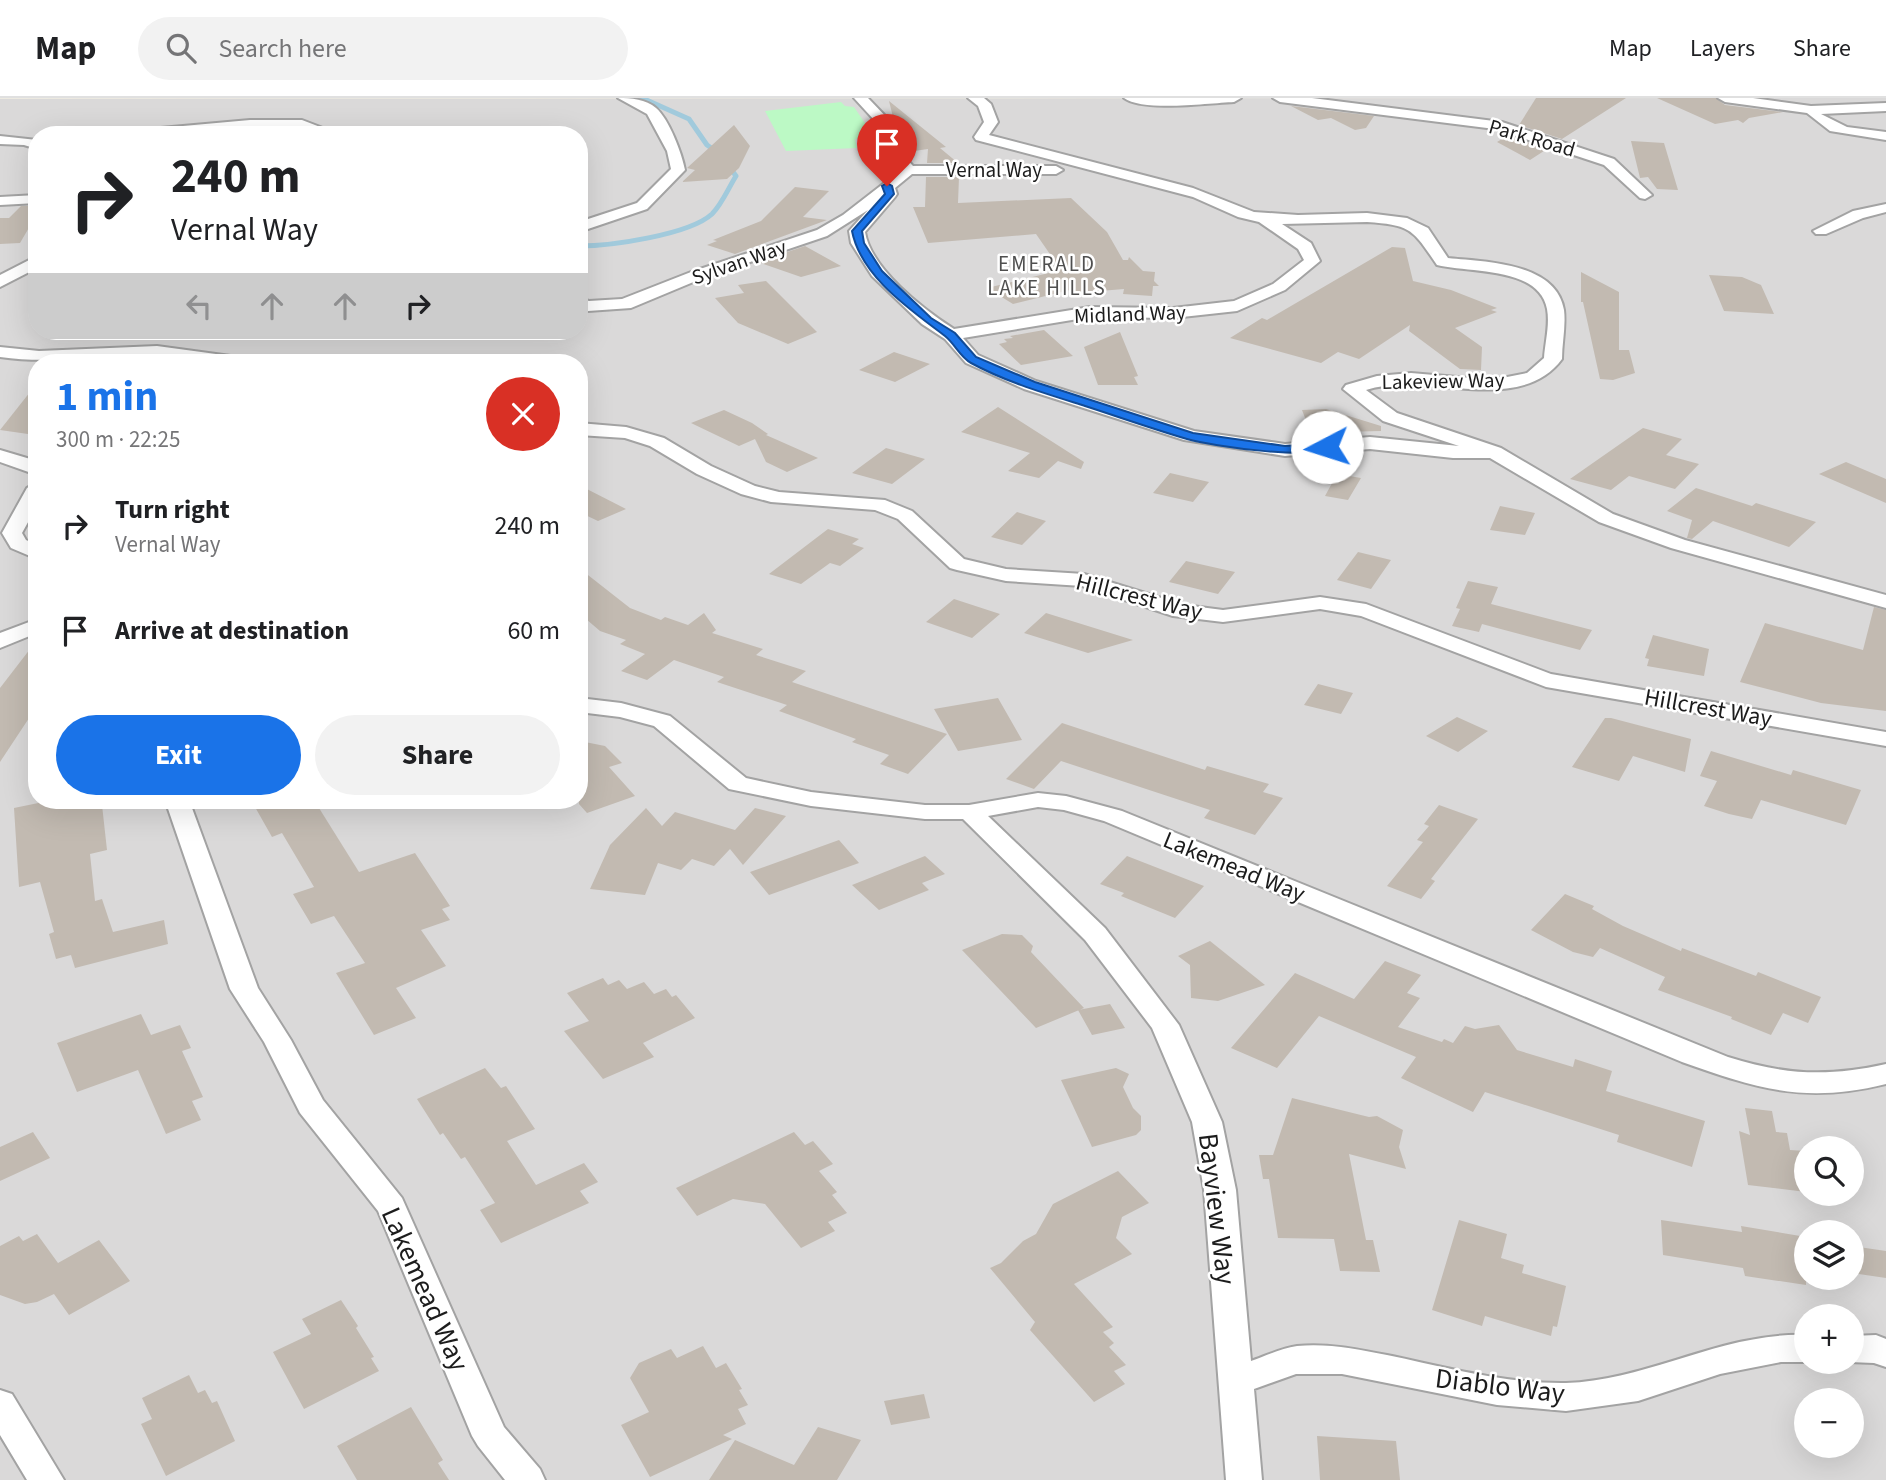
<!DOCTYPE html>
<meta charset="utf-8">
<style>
:root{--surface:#fff;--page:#f2f2f2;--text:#202124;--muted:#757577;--line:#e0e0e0;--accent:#1a73e8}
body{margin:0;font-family:"Source Sans 3",sans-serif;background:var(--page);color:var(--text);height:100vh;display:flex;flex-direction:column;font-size:26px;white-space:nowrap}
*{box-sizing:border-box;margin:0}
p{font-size:23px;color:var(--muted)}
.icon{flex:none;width:38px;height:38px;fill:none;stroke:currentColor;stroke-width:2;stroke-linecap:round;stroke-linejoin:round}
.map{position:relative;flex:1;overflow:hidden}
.side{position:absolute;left:28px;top:256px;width:560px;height:455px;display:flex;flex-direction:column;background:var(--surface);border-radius:28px;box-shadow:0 7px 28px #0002}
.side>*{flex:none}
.guide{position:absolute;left:28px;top:28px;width:560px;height:214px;border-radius:28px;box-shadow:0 7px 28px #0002;background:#fff;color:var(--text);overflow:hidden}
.fabs{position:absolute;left:1794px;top:1038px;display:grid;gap:14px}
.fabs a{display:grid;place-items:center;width:70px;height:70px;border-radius:50%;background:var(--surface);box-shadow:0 7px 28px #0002;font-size:35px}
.pin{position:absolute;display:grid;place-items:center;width:60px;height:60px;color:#fff;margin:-72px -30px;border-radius:50% 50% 50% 0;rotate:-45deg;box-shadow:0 0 7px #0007}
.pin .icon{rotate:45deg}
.me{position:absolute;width:77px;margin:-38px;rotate:265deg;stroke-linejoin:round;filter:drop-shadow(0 0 5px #0008)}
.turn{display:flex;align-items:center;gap:24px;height:147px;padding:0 28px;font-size:32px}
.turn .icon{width:91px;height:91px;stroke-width:2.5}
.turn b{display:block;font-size:49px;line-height:60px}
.lanes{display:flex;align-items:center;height:66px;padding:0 28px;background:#0003;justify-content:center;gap:35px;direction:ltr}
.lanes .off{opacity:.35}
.round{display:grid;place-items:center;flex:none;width:74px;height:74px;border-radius:37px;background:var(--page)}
.headline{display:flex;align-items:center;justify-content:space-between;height:119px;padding:0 28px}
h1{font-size:42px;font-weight:700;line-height:52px;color:var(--accent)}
.action{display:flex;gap:14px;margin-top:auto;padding:14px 28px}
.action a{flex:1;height:80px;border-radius:42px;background:var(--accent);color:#fff;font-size:28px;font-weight:700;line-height:80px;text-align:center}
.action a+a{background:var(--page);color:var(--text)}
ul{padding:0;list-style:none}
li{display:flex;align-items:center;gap:21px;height:105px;padding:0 28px}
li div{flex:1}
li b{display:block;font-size:26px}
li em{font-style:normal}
header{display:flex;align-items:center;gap:42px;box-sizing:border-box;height:98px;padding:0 35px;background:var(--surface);border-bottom:2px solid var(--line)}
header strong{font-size:33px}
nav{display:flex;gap:38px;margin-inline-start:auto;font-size:24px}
.search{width:490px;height:63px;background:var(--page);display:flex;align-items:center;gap:18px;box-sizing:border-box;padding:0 24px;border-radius:38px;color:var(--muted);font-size:26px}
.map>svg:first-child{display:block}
</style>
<header>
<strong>Map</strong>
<div class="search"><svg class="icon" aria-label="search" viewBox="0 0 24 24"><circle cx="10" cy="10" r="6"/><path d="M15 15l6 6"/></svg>Search here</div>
<nav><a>Map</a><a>Layers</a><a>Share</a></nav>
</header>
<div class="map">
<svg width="1886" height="1382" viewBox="0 0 1886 1382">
<rect width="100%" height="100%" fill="#edeae1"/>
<!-- residential -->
<path fill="#dad9d9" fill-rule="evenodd" d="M1886,0V1382H0V1ZM37,37H579V233H37ZM37,264H579V702H37ZM1806,1050H1852V1096H1806ZM1806,1134H1852V1180H1806ZM1806,1218H1852V1264H1806ZM1806,1302H1852V1348H1806Z"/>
<!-- park -->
<path fill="#bcf9c5" d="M841,4L845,8L854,9L865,25L871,40L855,41L857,50L786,53L765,13Z"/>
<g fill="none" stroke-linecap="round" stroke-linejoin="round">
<!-- stream -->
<path stroke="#a1cadc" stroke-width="5" d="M642,0L689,21L707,47L720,56
M579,148C610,148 689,137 712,116C722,106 729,89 736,78L728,67"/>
</g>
<!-- building -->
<path fill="#c2bab1" d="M1536,0H1626L1562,41L1519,27Z
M1657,0H1716L1725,7L1783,14L1749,20L1743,25L1738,22L1715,26Z
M889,3L946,49L940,50L958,65H927L928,51L914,53L898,39Z
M1291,8L1374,18L1366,30L1355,32L1331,20L1318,22Z
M734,27L750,48L739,70L727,81L682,84L695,72L687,70Z
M1507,38L1547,51L1530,62L1497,44Z
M1631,43L1664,45L1678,92L1657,91L1648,79L1640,80Z
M926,79H959L958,105L1071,100L1107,134L1123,162H1128L1129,159L1143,173L1155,174L1154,183L1159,188H1153L1152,198L1123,196L1124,191L1076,195L1074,191L1013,206L987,190L1061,172L1036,136L928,145L913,109H925Z
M795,89L829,93L803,119L827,122L735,156L707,147L717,143L713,142L761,123Z
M21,108H37V116L20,145L0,146V120H9Z
M805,148L841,168L801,179L758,164Z
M1392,149L1405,150L1413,183L1451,192L1497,210L1491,212L1497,214L1455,230L1482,249L1481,272L1460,271L1409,233L1410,227L1359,261L1338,254L1321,265L1230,240L1262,220L1267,222Z
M1581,174L1619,194V252H1629L1635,275L1613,282L1600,281L1583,204H1581Z
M1709,177L1742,179L1761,187L1774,216L1724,213Z
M766,183L817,234L788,246L738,225L715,200L744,195L738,187Z
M1044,232L1073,258L1021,267L999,246L1007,244L1004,241L1013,240L1010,238Z
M1120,234L1138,278L1134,279L1138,287H1098L1084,249Z
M894,254L930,266L895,284L859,272Z
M34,289L36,329L28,336L0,332Z
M998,309L1084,364L1081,371L1058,363L1039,380L1008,373L1030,355L961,334Z
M1326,311L1381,328V333L1340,334L1341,337L1312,338L1302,312Z
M724,312L752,325L768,336L766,337L818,360L787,374L766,364L755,341L739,348L691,325Z
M1643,330L1682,341L1666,357L1699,366L1675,391L1629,378L1611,392L1570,381Z
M886,350L925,361L892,386L852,375Z
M1846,364L1886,381V405L1819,376Z
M1170,375L1209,384L1193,404L1153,395Z
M1337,376L1361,380L1348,402L1325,398Z
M579,387L626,411L598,423L579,414Z
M1696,390L1752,408L1756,405L1816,424L1789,449L1713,423L1692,441L1687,440L1692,422L1667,413Z
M1500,408L1535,415L1525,437L1490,432Z
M1017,414L1046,423L1022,447L991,439Z
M828,431L859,441L852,446L864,450L840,468L830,465L801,486L769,476Z
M1358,454L1391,462L1371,491L1337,482Z
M1186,463L1235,474L1218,496L1169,484Z
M579,470L630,510L661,522L665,519L688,527L704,515L716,532L712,535L763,551L756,557L806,573L792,584L947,636L908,676L880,666L889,657L852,644L856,641L779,613L787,607L717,584L724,579L674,562L647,582L621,573L645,556L620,546L626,542L600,533L579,515Z
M1468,483L1498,489L1491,506L1592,532L1580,552L1482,526L1479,534L1452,528L1460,511L1456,510Z
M954,501L1000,516L972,540L926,524Z
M1874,509L1886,512V613L1821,605L1740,584L1765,525L1863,552Z
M1046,515L1133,542L1088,555L1024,535Z
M1653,537L1709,551L1704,578L1647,568L1649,561L1645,560Z
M37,542V608L0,664V590Z
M1318,586L1353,595L1341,616L1304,607Z
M998,600L1022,642L958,653L934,611Z
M1457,619L1488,633L1458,654L1426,638Z
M1605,620H1611L1691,641L1685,674L1633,658L1619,683L1572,669Z
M1062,625L1205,672L1207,668L1269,686L1263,694L1283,700L1255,737L1204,720L1210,712L1061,663L1034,691L1006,681Z
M579,637L585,644L605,648L622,665L609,669L635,698L587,715L579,706Z
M1711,653L1791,677L1793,672L1861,692L1846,727L1761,702L1752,721L1729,716L1704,708L1717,683L1700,678Z
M53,702H95V708L102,707L107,752L90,756L95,803L102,801L113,834L164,822L168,846L75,870L71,857L56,861L49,836L54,834L40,784L19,789L14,710Z
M251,702H314L359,774L415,755L450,808L442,811L450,822L421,832L446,868L396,890L416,920L374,937L336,875L365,865L334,818L311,826L293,796L314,789L282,735L272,739Z
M1439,707L1478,721L1431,781L1435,783L1421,801L1387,788L1423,744L1417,742L1429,728L1424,726Z
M646,710L662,728L675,714L735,732L755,710L786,718L743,767L730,751L714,768L692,761L681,772L658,765L645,797L590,791L610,747Z
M839,742L859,765L769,797L750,774Z
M925,758L945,776L922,785L929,792L879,812L852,787Z
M1127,758L1204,788L1175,820L1121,798L1124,795L1100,786Z
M1565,796L1594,808L1592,811L1623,828L1681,853L1682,850L1756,878L1758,874L1821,899L1808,925L1783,915L1771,937L1731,921L1732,919L1658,892L1665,879L1600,850L1593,859L1573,854L1531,832Z
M1002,836L1022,837L1033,848L1031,854L1084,910L1036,930L962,852Z
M1210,843L1265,887L1218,903L1191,900L1190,867L1178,858Z
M1385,863L1421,877L1407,895L1420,900L1398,929L1442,944L1444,941L1453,945L1465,928L1475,931L1499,927L1517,952L1573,969L1575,961L1612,973L1606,993L1705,1023L1692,1069L1617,1044L1619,1037L1485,994L1473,1014L1401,980L1416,959L1319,918L1277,970L1231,950L1295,875L1354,901Z
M603,880L608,887L619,882L627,891L644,884L654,896L666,891L672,899L676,897L695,920L643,945L654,959L603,981L564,933L589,923L567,895Z
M1110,906L1125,930L1092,937L1078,912Z
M141,916L151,937L180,927L191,950L182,953L203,999L192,1003L201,1022L166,1036L138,972L77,994L57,945Z
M485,970L501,990L506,988L535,1031L507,1043L536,1087L584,1065L598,1084L580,1093L589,1105L501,1145L480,1112L495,1105L465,1059L461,1061L443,1035L440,1037L417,1001Z
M1116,970L1129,976L1123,989L1133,1010L1141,1018V1032L1136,1037L1092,1049L1061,982Z
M1292,1000L1369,1019L1377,1018L1403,1032L1399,1049L1406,1071L1349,1056L1366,1142H1373L1380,1174L1340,1173L1334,1141L1278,1140L1269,1081H1263L1259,1057H1273Z
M1745,1010L1772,1013L1776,1034L1787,1035L1790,1052L1806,1053V1094L1748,1087L1739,1033L1750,1037Z
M33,1034L50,1060L0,1083V1049Z
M794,1034L805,1047L813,1043L833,1066L819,1073L837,1094L832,1097L847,1115L828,1124L835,1133L801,1150L765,1106L733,1101L697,1118L676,1090Z
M1118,1073L1149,1105L1122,1119L1116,1140L1132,1156L1074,1186L1113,1229L1103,1234L1114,1245L1109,1249L1126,1267L1114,1273L1125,1286L1094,1304L1030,1232L1035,1224L990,1170L1001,1165L1023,1143L1036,1136L1053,1106Z
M1459,1122L1507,1136L1501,1160L1524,1167L1522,1175L1566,1188L1557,1229L1553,1228L1551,1238L1485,1218L1482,1228L1432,1212Z
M1661,1122L1742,1134L1741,1128L1806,1139V1187L1745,1178L1743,1170L1663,1157Z
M37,1136L58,1165L99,1142L130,1183L69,1217L54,1196L37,1204L25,1206L0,1197V1148L19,1138L23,1143Z
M1852,1148L1886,1153V1180L1852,1175Z
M341,1202L358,1228L356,1230L374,1259L371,1260L379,1273L304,1311L273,1254L311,1236L302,1221Z
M703,1248L716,1270L726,1265L742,1291L739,1292L748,1307L738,1311L746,1326L723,1337L732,1341L650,1379L621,1327L649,1314L630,1280L639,1265L671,1251L677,1260Z
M189,1277L198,1295L205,1292L212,1305L217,1303L235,1343L166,1378L141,1326L152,1321L142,1300Z
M924,1296L930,1320L891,1327L884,1303Z
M411,1309L443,1362L438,1365L449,1382H357L337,1348Z
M818,1329L861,1342L837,1382H709L735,1342L794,1367Z
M1317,1338L1396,1343L1400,1382H1320Z"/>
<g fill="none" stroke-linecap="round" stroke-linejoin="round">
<!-- street casing -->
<g stroke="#a3a3a3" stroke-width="4">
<path id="street" d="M618,0C631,0 646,1 656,10C669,21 682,56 685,72L647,111L579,134V124L637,105L671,71L667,53L647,16Z
M854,0H868L890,23L895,49L913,68H1056L1063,72L1056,76H912L895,90L897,96L895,99L865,134C871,171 923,211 954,231L1090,209L1173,210L1234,203L1273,186L1304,162L1298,151L1259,124L1238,119L1193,99L976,42L974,39L984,24L978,8L968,0H984L991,6L998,24L989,37L1193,90L1254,114L1298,117L1367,115L1407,120L1428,130L1448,160C1485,164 1556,164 1564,212C1566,228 1562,245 1562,261C1519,319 1426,273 1366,292L1397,315L1501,350L1613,416L1685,442L1886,497V510L1671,450L1599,424L1490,360H1453L1370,351L1285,358L1184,342L1024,291L966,265L945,241L922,226L872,178L851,145L849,133L868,112L827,138L703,180L631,210L588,213L579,211V200L589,203L622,201L691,174L817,132L843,117L901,72L881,50L876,24ZM1367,124C1412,127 1413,132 1437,167C1468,175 1539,168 1547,211C1550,227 1545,244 1544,260L1527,275L1492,282L1411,275L1377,278L1346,287L1343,291L1383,323L1459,348L1370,339L1285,346L1194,333L1036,283L978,257L963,240L1090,219L1173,220L1237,213L1285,192L1320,163L1311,145L1282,126Z
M1124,0H1241L1234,4C1210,5 1142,14 1124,0Z
M1273,0H1312L1502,24L1614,61L1652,97L1645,101L1640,100L1604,67L1495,31L1280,4Z
M1718,0H1753L1811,8L1886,5V13L1821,16L1847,29L1886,34V42L1830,33L1807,15L1725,4Z
M250,22H302L341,37H320L301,30L120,37L127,33Z
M0,38L37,42V51L24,47L0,46Z
M37,97V105L0,107V99Z
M1886,106V114L1863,120L1826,136H1816L1813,133L1853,113Z
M37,158V170L0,189V177Z
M157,248L238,259L247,264C211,266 176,258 140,258C93,258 47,266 0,259V249L39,253Z
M579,325L626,329L664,340L711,368L755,388L779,394L885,402L912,413L964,461L1006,471L1084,476L1184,507L1223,512L1320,499L1366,506L1551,576L1886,634V648L1546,589L1361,518L1320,511L1223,524L1173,518L1082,488L1006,483L957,472L950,470L898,421L875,412L771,404L741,396L697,376L650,348L625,340L579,337Z
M0,352L37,363V377L0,364Z
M37,384V408L22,435L26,442L37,447V461L11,450L2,435L27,390Z
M37,521V535L0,550V535Z
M579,600L621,605L670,618L746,680L811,694L925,707H969L1038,695L1066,698L1122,713L1728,959C1785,977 1828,979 1886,966V986C1805,1006 1758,991 1682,964L1104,723L1064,712L1038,709L988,718L1105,830L1179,927L1222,1024L1236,1092L1251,1263C1265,1258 1282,1250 1297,1248C1327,1245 1357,1251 1387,1257C1445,1269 1506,1286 1566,1285C1649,1282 1723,1234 1806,1237V1264H1809H1781L1720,1276L1638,1303L1566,1313L1497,1307L1342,1276H1296L1254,1291L1262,1382H1226L1204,1092L1192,1024L1152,930L1085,842L963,721H925L811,708L729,691L654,628L620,619L579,614Z
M165,702H189L258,890L291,942L323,1002L402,1100L504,1329L540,1371L545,1382H505L478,1348L472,1338L378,1113L300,1015L264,944L230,891Z
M1876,1237L1886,1241V1269L1874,1265L1849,1264H1852V1238Z
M0,1292L12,1296L64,1382H27L0,1337Z"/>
</g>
<!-- street -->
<use href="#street" fill="#fff" fill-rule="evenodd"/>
</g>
<!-- route -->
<path fill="#1a73e8" stroke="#114b97" stroke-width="2" d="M887,85L892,88L894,96L862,133L864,145L882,173L931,220L955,235L976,259L1035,284L1193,335L1285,348L1327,345L1333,349C1315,363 1212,348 1187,341C1153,331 1119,319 1085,308C1047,296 1006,284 971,265C960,259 955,246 945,238C911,212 861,179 852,133L885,96L882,88Z"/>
<g text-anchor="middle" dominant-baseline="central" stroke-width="5" stroke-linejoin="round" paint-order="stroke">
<!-- far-street labels -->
<g font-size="21" fill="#1c1c1c" stroke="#fff">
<text transform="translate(1532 40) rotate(16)">Park Road</text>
<text x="994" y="72">Vernal Way</text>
<text transform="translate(739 164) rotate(-19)">Sylvan Way</text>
<text transform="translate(1130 216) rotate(-2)">Midland Way</text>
<text transform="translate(1443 283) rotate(-1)">Lakeview Way</text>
</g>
<!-- far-neighbourhood labels -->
<g font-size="21" letter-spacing="2" fill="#4f4f4f" stroke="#fff">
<text x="1047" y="166">EMERALD<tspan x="1047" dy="24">LAKE HILLS</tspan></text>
</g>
<!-- street labels -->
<g font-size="24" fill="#1c1c1c" stroke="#fff">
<text transform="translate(1139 499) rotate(14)">Hillcrest Way</text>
<text transform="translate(1708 610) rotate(10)">Hillcrest Way</text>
<text transform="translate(1234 769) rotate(22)">Lakemead Way</text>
</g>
<!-- near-street labels -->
<g font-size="28" fill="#1c1c1c" stroke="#fff">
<text transform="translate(1217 1111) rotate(83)">Bayview Way</text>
<text transform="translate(425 1191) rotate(66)">Lakemead Way</text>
<text transform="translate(1500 1288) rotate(7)">Diablo Way</text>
</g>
</g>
</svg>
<div class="fabs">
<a><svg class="icon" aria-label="search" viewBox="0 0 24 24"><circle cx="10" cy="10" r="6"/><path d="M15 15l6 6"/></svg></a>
<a><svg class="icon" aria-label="layers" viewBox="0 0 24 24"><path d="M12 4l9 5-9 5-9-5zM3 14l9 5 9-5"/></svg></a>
<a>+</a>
<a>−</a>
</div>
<div class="pin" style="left:887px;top:88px;background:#d93025"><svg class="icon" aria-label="arrive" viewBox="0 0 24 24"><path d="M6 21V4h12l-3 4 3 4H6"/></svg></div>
<svg class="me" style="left:1327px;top:349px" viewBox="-20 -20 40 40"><circle r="19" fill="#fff"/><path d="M0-13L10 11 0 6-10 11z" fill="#1a73e8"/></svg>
<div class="guide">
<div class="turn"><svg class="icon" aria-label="right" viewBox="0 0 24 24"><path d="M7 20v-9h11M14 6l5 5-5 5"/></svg><div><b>240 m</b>Vernal Way</div></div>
<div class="lanes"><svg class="icon off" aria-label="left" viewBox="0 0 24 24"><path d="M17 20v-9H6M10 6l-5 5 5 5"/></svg><svg class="icon off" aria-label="ahead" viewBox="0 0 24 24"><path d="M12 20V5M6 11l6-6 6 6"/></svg><svg class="icon off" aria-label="ahead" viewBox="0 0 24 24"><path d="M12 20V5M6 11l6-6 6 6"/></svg><svg class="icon" aria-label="right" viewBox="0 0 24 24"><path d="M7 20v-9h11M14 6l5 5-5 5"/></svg></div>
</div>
<section class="side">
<div class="headline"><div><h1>1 min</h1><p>300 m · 22:25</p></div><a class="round" style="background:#d93025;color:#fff"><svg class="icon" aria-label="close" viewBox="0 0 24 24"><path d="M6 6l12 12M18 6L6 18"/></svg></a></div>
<ul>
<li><svg class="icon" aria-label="right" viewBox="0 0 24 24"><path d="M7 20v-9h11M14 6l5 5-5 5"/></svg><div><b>Turn right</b><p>Vernal Way</p></div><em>240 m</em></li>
<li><svg class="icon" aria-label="arrive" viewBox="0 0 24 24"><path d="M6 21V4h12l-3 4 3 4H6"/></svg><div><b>Arrive at destination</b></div><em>60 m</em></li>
</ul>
<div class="action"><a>Exit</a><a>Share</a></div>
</section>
</div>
